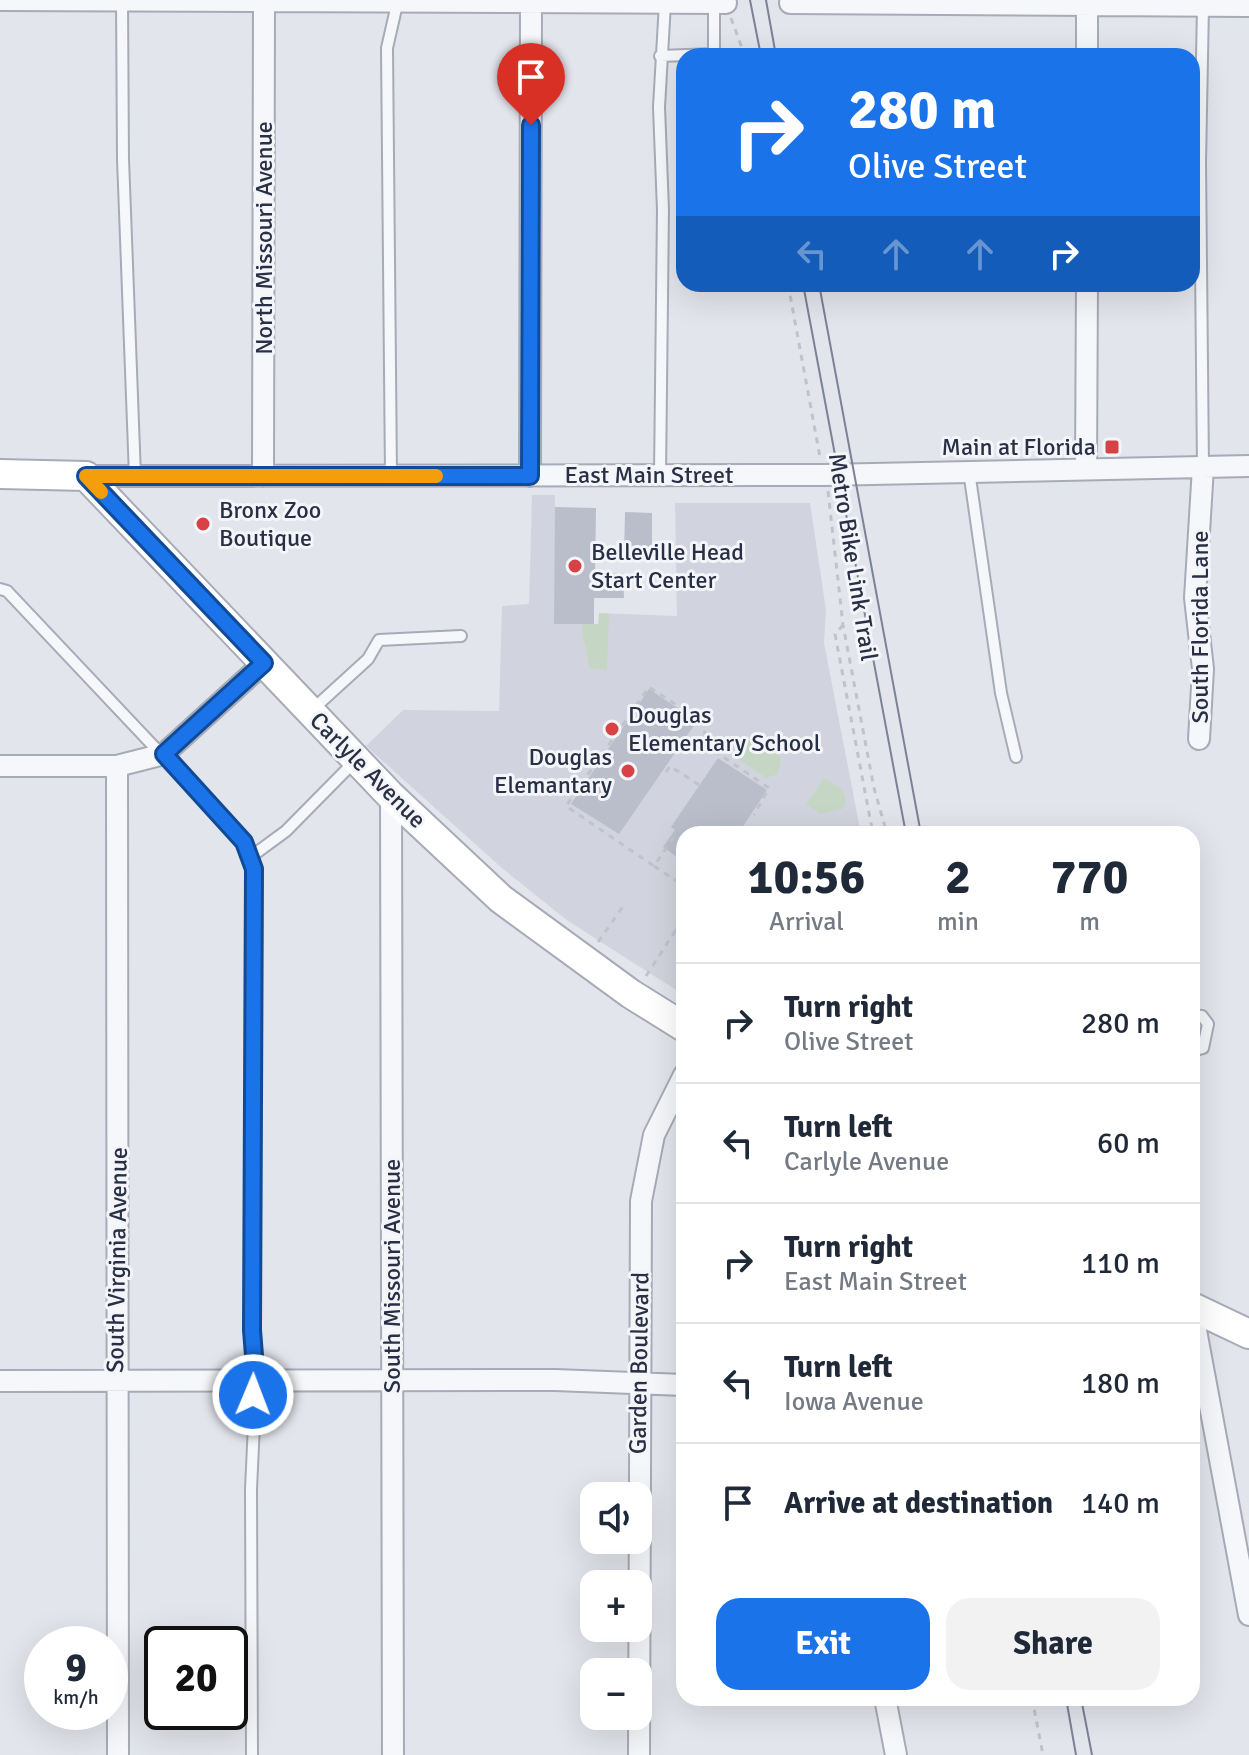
<!DOCTYPE html>
<meta charset="utf-8">
<style>
:root{--surface:#fff;--page:#f2f2f3;--text:#1f2937;--muted:#747a83;--line:#e0e1e3;--accent:#1a73e8}
body{margin:0;font-family:Signika,sans-serif;background:var(--page);color:var(--text);height:100vh;display:flex;flex-direction:column;font-size:30px;white-space:nowrap}
*{box-sizing:border-box;margin:0}
p{font-size:26px;color:var(--muted)}
.icon{flex:none;width:44px;height:44px;fill:none;stroke:currentColor;stroke-width:2;stroke-linecap:round;stroke-linejoin:round}
.map{position:relative;flex:1;overflow:hidden}
.drawer{position:absolute;left:676px;top:826px;width:524px;height:880px;display:flex;flex-direction:column;background:var(--surface);border-radius:24px;box-shadow:0 8px 32px #0002}
.drawer>*{flex:none}
.hud{position:absolute;left:676px;top:48px;width:524px;height:244px;border-radius:24px;box-shadow:0 8px 32px #0002;background:#1a73e8;color:#fff;overflow:hidden}
.tools{position:absolute;left:580px;top:1482px;display:grid;gap:16px}
.tools a{display:grid;place-items:center;width:72px;height:72px;border-radius:16px;background:var(--surface);box-shadow:0 8px 32px #0002;font-size:40px}
.speed{position:absolute;left:24px;top:1626px;display:flex;gap:16px;font-size:40px;font-weight:700;text-align:center}
.speed>*{display:grid;place-content:center;width:104px;height:104px;border-radius:50%;background:var(--surface);box-shadow:0 8px 32px #0002;line-height:1}
.speed small{font-size:20px;font-weight:400}
.speed .limit{border:4px solid #111;border-radius:12px;background:#fff;color:#111}
.pin{position:absolute;display:grid;place-items:center;width:68px;height:68px;color:#fff;margin:-82px -34px;border-radius:50% 50% 50% 0;rotate:-45deg;box-shadow:0 0 8px #0007}
.pin .icon{rotate:45deg}
.me{position:absolute;width:88px;margin:-44px;rotate:1deg;stroke-linejoin:round;filter:drop-shadow(0 0 6px #0008)}
.turn{display:flex;align-items:center;gap:28px;height:168px;padding:0 40px;font-size:36px}
.turn .icon{width:104px;height:104px;stroke-width:2.5}
.turn b{display:block;font-size:56px;line-height:68px}
.lanes{display:flex;align-items:center;height:76px;padding:0 40px;background:#0003;justify-content:center;gap:40px;direction:ltr}
.lanes .off{opacity:.35}
.eta{display:flex;justify-content:space-evenly;align-items:center;height:136px;text-align:center}
.eta b{font-size:48px;font-weight:800;line-height:56px}
.action{display:flex;gap:16px;margin-top:auto;padding:16px 40px}
.action a{flex:1;height:92px;border-radius:24px;background:var(--accent);color:#fff;font-size:32px;font-weight:800;line-height:92px;text-align:center}
.action a+a{background:var(--page);color:var(--text)}
ul{padding:0;list-style:none}
li{display:flex;align-items:center;gap:24px;height:120px;padding:0 40px;border-top:2px solid var(--line)}
li div{flex:1}
li b{display:block;font-size:30px}
li em{font-style:normal}
.map>svg:first-child{display:block}
</style>
<div class="map">
<svg width="1249" height="1755" viewBox="0 0 1249 1755">
<rect width="100%" height="100%" fill="#e3e5ec"/>
<!-- built -->
<path fill="#d1d4de" d="M532,495H555V624H598L599,613L677,616L675,503H810L826,610L824,643L861,834H684V995L568,921L503,869L366,746L403,710L499,711L502,606L529,604Z"/>
<!-- green -->
<path fill="#c6d6c4" d="M599,613L609,614L607,670L589,668C588,652 582,638 582,624H599Z
M751,736L781,757L778,774L766,778L737,758V746Z
M824,778L843,790L846,803L842,809L820,814L806,804Z"/>
<!-- building -->
<path fill="#babeca" d="M555,507L596,508L595,573H623L624,598H594V624H554Z
M625,512L652,513V555L624,554Z
M649,689L697,721L619,834L571,804Z
M718,758L767,790L738,834H684V862L663,847L675,830L671,827Z"/>
<g fill="none" stroke-linecap="round" stroke-linejoin="round">
<!-- service casing -->
<g stroke="#a7abb7" stroke-width="14">
<path id="service" d="M122,0L123,159L135,476
M660,56L714,54V3
M1203,467L1200,162L1203,6
M969,471L1001,693L1016,757
M660,475L663,210L659,107L665,3
M391,476L387,48L398,0
M0,589L7,591L244,842L252,856V1330L256,1381L251,1489L252,1755
M312,710L368,659L379,640L461,636
M252,856L286,831L356,760
M1192,1015L1202,1016L1208,1024L1203,1048L1192,1051"/>
</g>
<!-- minor casing -->
<g stroke="#a7abb7" stroke-width="24">
<path id="minor" d="M0,0L726,3
M790,3L1249,6
M1087,56V0
M1086,468L1087,284
M86,476L824,475L1249,466
M263,476L264,0
M530,476L531,0
M1199,739L1203,669L1195,598L1203,467
M0,766H117L164,754L264,663
M117,766L118,1755
M391,796L393,1755
M1192,1309L1249,1615
M0,1381L555,1380L684,1385
M885,1698L896,1755
M639,1755L641,1201L654,1135L684,1075"/>
</g>
<!-- secondary casing -->
<g stroke="#a7abb7" stroke-width="32">
<path id="secondary" d="M0,474L86,476L391,796L501,899L631,994L684,1027
M1192,1307L1249,1334"/>
</g>
<!-- path -->
<path stroke="#c1c3cb" stroke-width="3" stroke-dasharray="6 6" stroke-linecap="butt" d="M731,18L745,56
M788,284L820,457
M828,491L843,625L874,788L887,834
M843,625L835,634L873,834
M666,772L670,766L699,785
M674,837L654,866L566,806L649,687L703,722L707,746L769,788L754,815
M654,866L684,886
M684,918L674,933L684,940
M598,942L624,905
M646,976L674,933
M1032,1698L1043,1755"/>
<!-- service -->
<use href="#service" stroke="#f6f7fa" stroke-width="10"/>
<!-- minor -->
<use href="#minor" stroke="#f6f7fa" stroke-width="20"/>
<!-- secondary -->
<use href="#secondary" stroke="#fff" stroke-width="28"/>
<!-- tram -->
<path stroke="#7b8297" stroke-width="2" d="M750,0L761,56
M766,0L776,56
M803,284L906,834
M819,284L921,834
M1066,1698L1076,1755
M1081,1698L1092,1755"/>
</g>
<g fill="none" stroke-linecap="round" stroke-linejoin="round">
<!-- route casing -->
<g stroke="#114b97" stroke-width="20">
<path id="route" d="M253,1395L256,1381L252,1330L254,869L244,842L164,754L264,663L86,476H530L531,125"/>
</g>
<!-- route -->
<use href="#route" stroke="#1a73e8" stroke-width="14"/>
<!-- slow -->
<path stroke="#f59e0b" stroke-width="14" d="M101,492L86,476H436"/>
</g>
<!-- markers -->
<g fill="#d74246" stroke="#f3f5f9" stroke-width="3">
<rect x="1104" y="439" width="16" height="16" rx="4"/>
<circle cx="203" cy="524" r="8"/>
<circle cx="575" cy="566" r="8"/>
<circle cx="612" cy="729" r="8"/>
<circle cx="628" cy="771" r="8"/>
</g>
<g text-anchor="middle" dominant-baseline="central" stroke-width="6" stroke-linejoin="round" paint-order="stroke">
<!-- street labels -->
<g font-size="24" fill="#293045" stroke="#f3f5f9">
<text transform="translate(264 238) rotate(-90)">North Missouri Avenue</text>
<text x="649" y="475">East Main Street</text>
<text transform="translate(853 557) rotate(81)">Metro Bike Link Trail</text>
<text transform="translate(1200 627) rotate(-90)">South Florida Lane</text>
<text transform="translate(368 770) rotate(45)">Carlyle Avenue</text>
<text transform="translate(117 1260) rotate(-89)">South Virginia Avenue</text>
<text transform="translate(392 1276) rotate(-90)">South Missouri Avenue</text>
<text transform="translate(639 1363) rotate(-89)">Garden Boulevard</text>
</g>
<!-- poi labels -->
<g font-size="24" fill="#293045" stroke="#f3f5f9" text-anchor="start">
<text x="1096" y="447" text-anchor="end">Main at Florida</text>
<text x="219" y="510">Bronx Zoo<tspan x="219" dy="28">Boutique</tspan></text>
<text x="591" y="552">Belleville Head<tspan x="591" dy="28">Start Center</tspan></text>
<text x="628" y="715">Douglas<tspan x="628" dy="28">Elementary School</tspan></text>
<text x="612" y="757" text-anchor="end">Douglas<tspan x="612" dy="28">Elemantary</tspan></text>
</g>
</g>
</svg>
<div class="tools">
<a><svg class="icon" aria-label="sound" viewBox="0 0 24 24"><path d="M4 9h4l5-4v14l-5-4H4zM17 9q2 3 0 6"/></svg></a>
<a>+</a>
<a>−</a>
</div>
<div class="speed"><div>9<small>km/h</small></div><div class="limit">20</div></div>
<div class="pin" style="left:531px;top:125px;background:#d93025"><svg class="icon" aria-label="arrive" viewBox="0 0 24 24"><path d="M6 21V4h12l-3 4 3 4H6"/></svg></div>
<svg class="me" style="left:253px;top:1395px" viewBox="-20 -20 40 40"><circle r="17" fill="#1a73e8" stroke="#fff" stroke-width="3"/><path d="M0-11L8 9 0 5-8 9z" fill="#fff"/></svg>
<div class="hud">
<div class="turn"><svg class="icon" aria-label="right" viewBox="0 0 24 24"><path d="M7 20v-9h11M14 6l5 5-5 5"/></svg><div><b>280 m</b>Olive Street</div></div>
<div class="lanes"><svg class="icon off" aria-label="left" viewBox="0 0 24 24"><path d="M17 20v-9H6M10 6l-5 5 5 5"/></svg><svg class="icon off" aria-label="ahead" viewBox="0 0 24 24"><path d="M12 20V5M6 11l6-6 6 6"/></svg><svg class="icon off" aria-label="ahead" viewBox="0 0 24 24"><path d="M12 20V5M6 11l6-6 6 6"/></svg><svg class="icon" aria-label="right" viewBox="0 0 24 24"><path d="M7 20v-9h11M14 6l5 5-5 5"/></svg></div>
</div>
<section class="drawer">
<div class="eta">
<div><b>10:56</b><p>Arrival</p></div>
<div><b>2</b><p>min</p></div>
<div><b>770</b><p>m</p></div>
</div>
<ul>
<li><svg class="icon" aria-label="right" viewBox="0 0 24 24"><path d="M7 20v-9h11M14 6l5 5-5 5"/></svg><div><b>Turn right</b><p>Olive Street</p></div><em>280 m</em></li>
<li><svg class="icon" aria-label="left" viewBox="0 0 24 24"><path d="M17 20v-9H6M10 6l-5 5 5 5"/></svg><div><b>Turn left</b><p>Carlyle Avenue</p></div><em>60 m</em></li>
<li><svg class="icon" aria-label="right" viewBox="0 0 24 24"><path d="M7 20v-9h11M14 6l5 5-5 5"/></svg><div><b>Turn right</b><p>East Main Street</p></div><em>110 m</em></li>
<li><svg class="icon" aria-label="left" viewBox="0 0 24 24"><path d="M17 20v-9H6M10 6l-5 5 5 5"/></svg><div><b>Turn left</b><p>Iowa Avenue</p></div><em>180 m</em></li>
<li><svg class="icon" aria-label="arrive" viewBox="0 0 24 24"><path d="M6 21V4h12l-3 4 3 4H6"/></svg><div><b>Arrive at destination</b></div><em>140 m</em></li>
</ul>
<div class="action"><a>Exit</a><a>Share</a></div>
</section>
</div>
